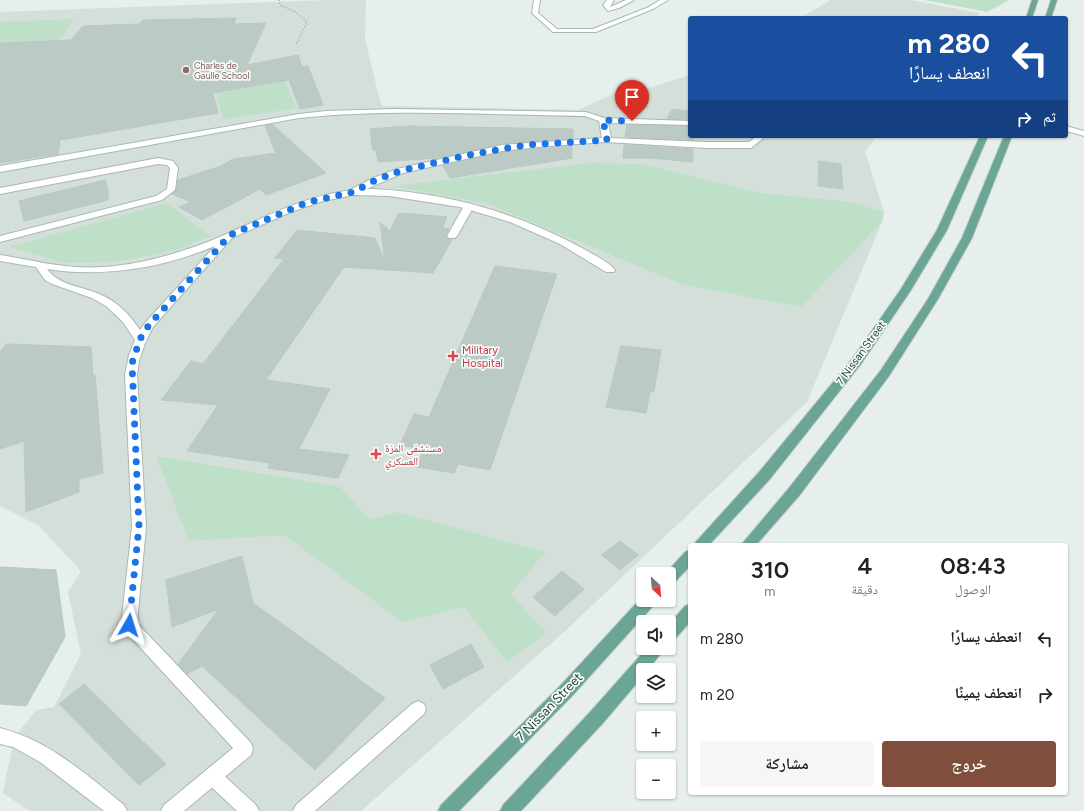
<!DOCTYPE html>
<html lang="ar">
<meta charset="utf-8">
<style>
:root{--surface:#fff;--page:#f6f6f6;--text:#222;--muted:#767676;--accent:#804e3d}
body{margin:0;font-family:Figtree,"Noto Naskh Arabic",sans-serif;background:var(--page);color:var(--text);direction:rtl;height:100vh;display:flex;flex-direction:column;font-size:15px;white-space:nowrap}
*{box-sizing:border-box;margin:0}
p{font-size:13px;color:var(--muted)}
.icon{flex:none;width:22px;height:22px;fill:none;stroke:currentColor;stroke-width:2;stroke-linecap:round;stroke-linejoin:round}
.map{position:relative;flex:1;overflow:hidden;direction:ltr}
.side{position:absolute;left:688px;top:543px;width:380px;height:252px;display:flex;flex-direction:column;background:var(--surface);border-radius:4px;box-shadow:0 1px 3px #0004;direction:rtl}
.side>*{flex:none}
.hud{position:absolute;left:688px;top:16px;width:380px;height:122px;border-radius:4px;box-shadow:0 1px 3px #0004;direction:rtl;background:#1a4fa0;color:#fff;overflow:hidden}
.needle{width:26px;rotate:154deg}
.buttons{position:absolute;left:636px;top:567px;display:grid;gap:8px}
.buttons a{display:grid;place-items:center;width:40px;height:40px;border-radius:4px;background:var(--surface);box-shadow:0 1px 3px #0004;font-size:20px}
.pin{position:absolute;display:grid;place-items:center;width:34px;height:34px;color:#fff;margin:-41px -17px;border-radius:50% 50% 50% 0;rotate:-45deg;box-shadow:0 0 4px #0007}
.pin .icon{rotate:45deg}
.me{position:absolute;width:44px;margin:-22px;rotate:6deg;stroke-linejoin:round;filter:drop-shadow(0 0 3px #0008)}
.turn{display:flex;align-items:center;gap:14px;height:84px;padding:0 12px;font-size:18px}
.turn .icon{width:52px;height:52px;stroke-width:2.5}
.turn b{display:block;font-size:28px;line-height:34px}
.then{display:flex;align-items:center;height:38px;padding:0 12px;background:#0003;gap:8px;font-size:15px}
.eta{display:flex;justify-content:space-evenly;align-items:center;height:68px;text-align:center}
.eta b{font-size:24px;font-weight:600;line-height:28px}
.button{display:flex;gap:8px;margin-top:auto;padding:8px 12px}
.button a{flex:1;height:46px;border-radius:4px;background:var(--accent);color:#fff;font-size:16px;font-weight:600;line-height:46px;text-align:center}
.button a+a{background:var(--page);color:var(--text)}
ul{padding:0;list-style:none}
li{display:flex;align-items:center;gap:12px;height:56px;padding:0 12px}
li div{flex:1}
li b{display:block;font-size:15px}
li em{font-style:normal}
.map>svg:first-child{display:block}
</style>
<div class="map">
<svg width="1084" height="811" viewBox="0 0 1084 811">
<rect width="100%" height="100%" fill="#e6efeb"/>
<!-- built -->
<path fill="#d4dfda" d="M327,0H366L365,39L380,101L383,106L578,110L615,93L649,88L690,75V136H877L865,151L884,212L882,222L807,402L563,633L361,811H29L3,793L14,738L36,710L54,707L81,654L68,592L81,571L39,526L0,506V12Z
M831,0H911L980,13L974,18H800Z"/>
<!-- green -->
<path fill="#bfe0c8" d="M925,0H1009L987,12Z
M74,19L59,40L0,42V22Z
M285,81L296,108L223,120L216,93Z
M590,163L642,164L760,193L851,202L884,212L882,222L801,307L681,284L486,203L393,186Z
M167,203L210,236L177,250L115,262L64,263L9,247Z
M156,456L340,487L370,520L398,512L545,552L511,594L546,633L507,662L464,607L403,622L284,535L189,541Z"/>
<!-- building -->
<path fill="#bbcac4" stroke="#b8c9c2" d="M236,18L234,24L266,23L247,65L298,55L302,67L308,66L323,105L300,109L289,80L213,93L218,113L60,140L58,154L0,163V43L71,40L83,26L140,24L143,20Z
M672,109L690,111V120L667,119Z
M272,124L326,173L266,195L260,189L202,220L179,207L191,202L172,194L176,190L178,180L221,166L233,159L276,153L265,126Z
M627,125L690,126V136H693V140L625,137Z
M408,126L573,129V139L502,144L437,158L378,162L376,150H373L370,129Z
M624,145L693,149V162L650,158H623Z
M572,146V158L450,178L443,166L502,152Z
M819,161L841,164L843,189L818,186Z
M105,180L108,190V200L24,221L19,201Z
M399,213L447,217L442,228L449,229L446,236L452,240L433,273L344,267L266,380L330,389L299,449L349,455L338,478L268,468L270,463L187,451L218,405L161,400L191,361L203,364L284,259L275,258L297,230L375,238L385,262L380,222L390,231Z
M495,266L557,274L490,470L458,464L454,473L416,467L424,449L400,445L414,414L429,417Z
M6,344L91,347L93,376L95,375L103,473L79,479V492L26,512L24,441L0,449V352Z
M621,346L661,350L654,392L650,391L646,413L606,407Z
M620,541L638,555L620,570L602,555Z
M242,556L253,603L385,698L315,770L202,666L187,674L178,664L219,609L172,627L166,580Z
M0,567L56,570L65,637L26,706L0,704Z
M562,571L584,589L555,616L533,597Z
M471,644L484,667L443,689L430,665Z
M84,684L166,764L139,785L59,704Z"/>
<g fill="none" stroke-linecap="round" stroke-linejoin="round">
<!-- service casing -->
<g stroke="#a8b8b2" stroke-width="2">
<path id="service" d="M396,109L586,112L604,118L690,121V125L608,123L611,138L705,142H749L757,136H766L751,148H705L607,142L549,146L502,151L403,173L353,195L348,192L350,190L373,178L397,169L502,145L602,138L599,121L585,116C490,115 393,108 299,118L0,172V166L299,114L326,111Z
M1066,126L1084,131V136L1066,131Z
M158,158L173,161L178,168L175,190L162,200L0,242V236L156,196L167,189L170,168L167,165L158,164L0,194V188Z
M469,203L474,206L457,236L455,238H449L447,236L464,206Z
M418,701L424,704L426,709L424,714L315,811H293L296,805L412,704Z
M212,767L218,770L256,805L259,811H237L206,782L203,776L206,770Z"/>
</g>
<!-- minor casing -->
<g stroke="#a8b8b2" stroke-width="2">
<path id="minor" d="M534,0H540L538,13L557,29H593L649,7L660,0H668L653,9L596,32H553L532,13Z
M607,0H614L610,7L626,0H634L619,8L608,11L603,5Z
M372,189C445,192 518,213 582,248C592,254 608,261 615,270L614,272H606L560,244L510,222L460,207L389,196L354,195L323,201L291,212L232,238L153,327L145,343L139,361L137,375L146,527L137,623L251,743L253,749L251,755L184,811H161L164,805L233,748L124,630L121,625L132,527L125,375L129,355L135,340L123,322L106,306L92,298L52,284L45,280L36,267L0,261V255C25,259 49,265 75,267C119,270 165,258 205,243C260,221 311,189 372,189ZM215,246L145,323L140,330C130,315 117,301 99,294C81,286 60,286 47,269C103,278 163,268 215,246Z
M0,728C48,740 86,774 124,805L127,811H104L40,762L13,747L0,744Z"/>
</g>
<!-- primary casing -->
<g stroke="#c2cac8" stroke-width="2">
<path id="primary" d="M1032,0H1038L1032,18H1026Z
M1051,0H1057L1051,18H1045Z
M980,136H988L947,230L911,290L861,364L770,479L709,545H693L760,471L853,358L901,289L937,230Z
M1004,136H1012L972,238L938,299L889,376L799,496L756,545H741L789,488L881,370L928,299L962,238Z
M690,550V566L674,583L669,585V574H665L685,552Z
M643,596V600H656L654,605L572,696L459,811H438L441,805L560,686Z
M690,604V622L674,640L669,642V624L685,606Z
M647,648H665L648,670H643V676L603,723L521,811H500L503,805L591,711Z"/>
</g>
<!-- path -->
<path stroke="#86b3a5" stroke-width="1.5" stroke-dasharray="1 2" stroke-linecap="butt" d="M279,0L280,5L294,11L307,22L296,45"/>
<!-- service -->
<use href="#service" fill="#fff" fill-rule="evenodd"/>
<!-- minor -->
<use href="#minor" fill="#fff" fill-rule="evenodd"/>
<!-- primary -->
<use href="#primary" fill="#6aa596" fill-rule="evenodd"/>
</g>
<g fill="none" stroke-linecap="round" stroke-linejoin="round">
<!-- route -->
<path stroke="#1a73e8" stroke-width="7" stroke-dasharray="0 12.6" d="M129,625L139,526L132,363L140,339L149,325L230,235L308,202L353,192L376,180L400,171L464,156L525,145L607,140L603,120L632,121"/>
</g>
<!-- markers -->
<circle fill="#8d6e63" stroke="#f7fbf9" stroke-width="1.5" cx="186" cy="70" r="4"/>
<g fill="#e0444e" stroke="#f7fbf9" stroke-width="1.5">
<path d="M451 350h4v4h4v4h-4v4h-4v-4h-4v-4h4z"/>
<path d="M374 448h4v4h4v4h-4v4h-4v-4h-4v-4h4z"/>
</g>
<g text-anchor="middle" dominant-baseline="central" stroke-width="3.5" stroke-linejoin="round" paint-order="stroke">
<!-- far-education labels -->
<g font-size="9" fill="#785e54" stroke="#f7fbf9" text-anchor="start">
<text x="194" y="65">Charles de<tspan x="194" dy="10">Gaulle School</tspan></text>
</g>
<!-- health labels -->
<g font-size="11" fill="#be3a42" stroke="#f7fbf9" text-anchor="start">
<text x="462" y="350">Military<tspan x="462" dy="13">Hospital</tspan></text>
<text x="385" y="448">مستشفى المزة<tspan x="385" dy="13">العسكري</tspan></text>
</g>
<!-- street labels -->
<g font-size="11" fill="#24423a" stroke="#f7fbf9">
<text transform="translate(861 353) rotate(-54)">7 Nissan Street</text>
</g>
<!-- near-street labels -->
<g font-size="13" fill="#24423a" stroke="#f7fbf9">
<text transform="translate(549 707) rotate(-46)">7 Nissan Street</text>
</g>
</g>
</svg>
<div class="buttons">
<a><svg class="needle" viewBox="-14 -14 28 28"><path d="M0-13l5 13h-10z" fill="#e53935"/><path d="M0 13l5-13h-10z" fill="#767676"/></svg></a>
<a><svg class="icon" aria-label="sound" viewBox="0 0 24 24"><path d="M4 9h4l5-4v14l-5-4H4zM17 9q2 3 0 6"/></svg></a>
<a><svg class="icon" aria-label="layers" viewBox="0 0 24 24"><path d="M12 4l9 5-9 5-9-5zM3 14l9 5 9-5"/></svg></a>
<a>+</a>
<a>−</a>
</div>
<div class="pin" style="left:632px;top:121px;background:#d93025"><svg class="icon" aria-label="arrive" viewBox="0 0 24 24"><path d="M6 21V4h12l-3 4 3 4H6"/></svg></div>
<svg class="me" style="left:129px;top:625px" viewBox="-20 -20 40 40"><path d="M0-17L14 15 0 8-14 15z" fill="#1a73e8" stroke="#fff" stroke-width="4"/></svg>
<div class="hud">
<div class="turn"><svg class="icon" aria-label="left" viewBox="0 0 24 24"><path d="M17 20v-9H6M10 6l-5 5 5 5"/></svg><div><b>280 m</b>انعطف يسارًا</div></div>
<div class="then">ثم<svg class="icon" aria-label="right" viewBox="0 0 24 24"><path d="M7 20v-9h11M14 6l5 5-5 5"/></svg></div>
</div>
<section class="side">
<div class="eta">
<div><b>08:43</b><p>الوصول</p></div>
<div><b>4</b><p>دقيقة</p></div>
<div><b>310</b><p>m</p></div>
</div>
<ul>
<li><svg class="icon" aria-label="left" viewBox="0 0 24 24"><path d="M17 20v-9H6M10 6l-5 5 5 5"/></svg><div><b>انعطف يسارًا</b></div><em>280 m</em></li>
<li><svg class="icon" aria-label="right" viewBox="0 0 24 24"><path d="M7 20v-9h11M14 6l5 5-5 5"/></svg><div><b>انعطف يمينًا</b></div><em>20 m</em></li>
</ul>
<div class="button"><a>خروج</a><a>مشاركة</a></div>
</section>
</div>
